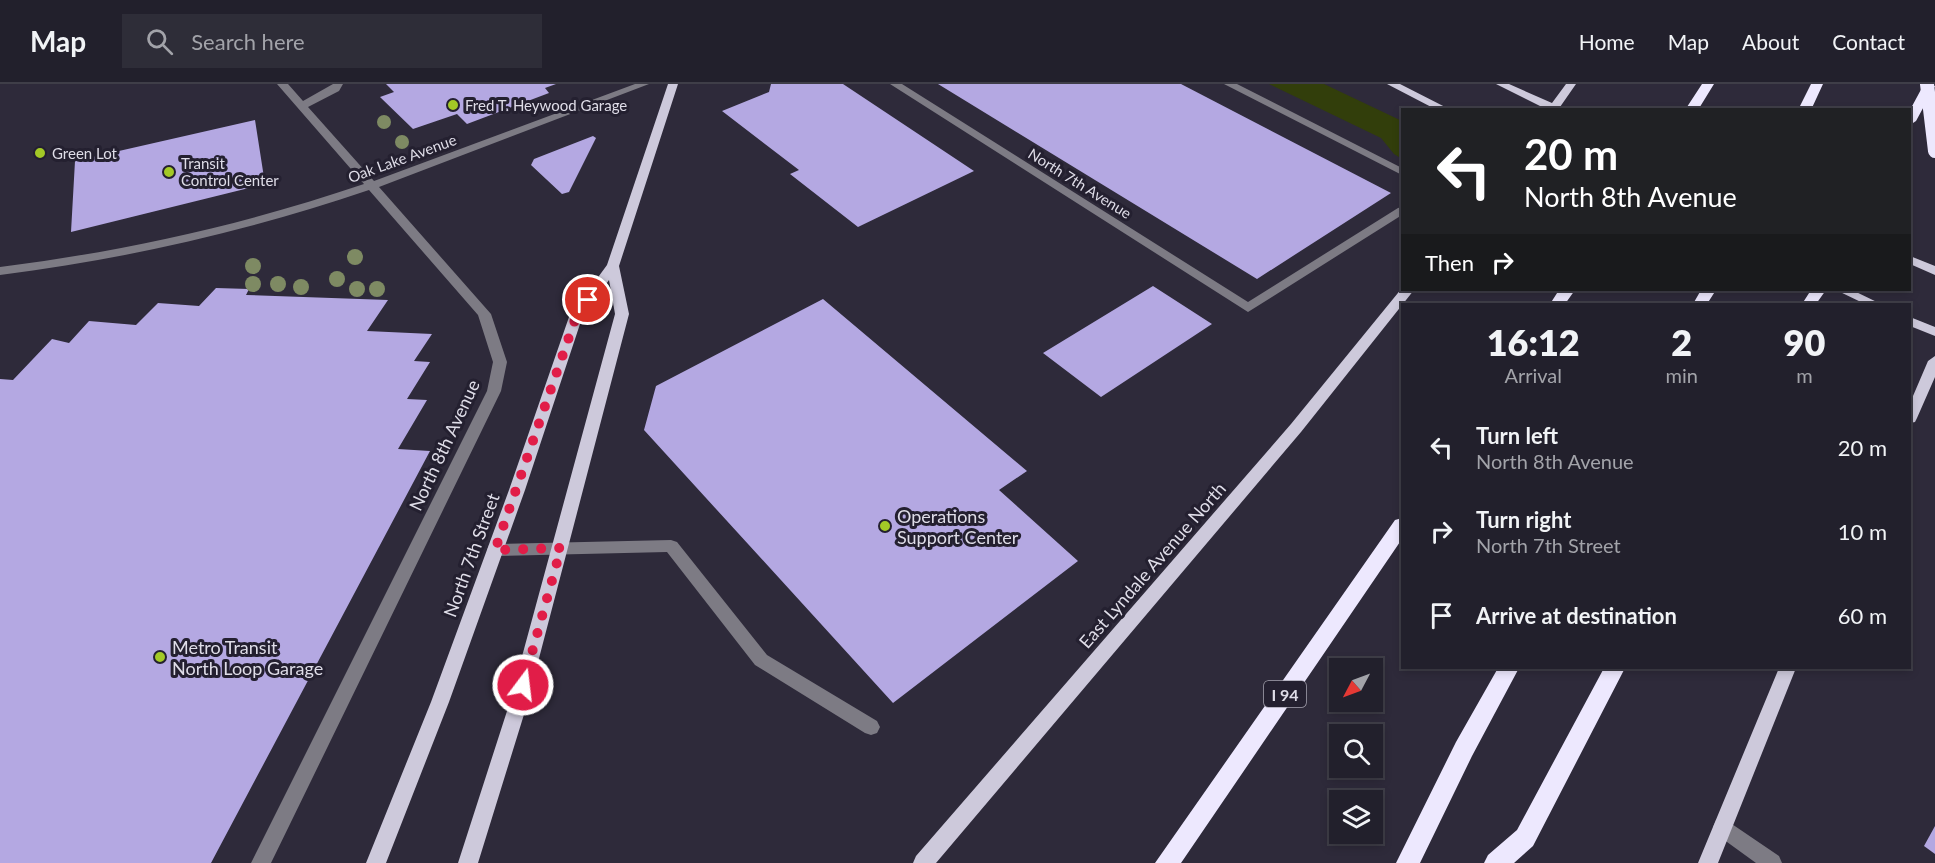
<!DOCTYPE html>
<style>
:root{--surface:#22202c;--page:#2e2d38;--text:#f1f3f6;--muted:#a2a3a9;--line:#3f3e48}
body{margin:0;font-family:Lato,sans-serif;background:var(--page);color:var(--text);height:100vh;display:flex;flex-direction:column;font-size:22px;white-space:nowrap}
*{box-sizing:border-box;margin:0}
p{font-size:20px;color:var(--muted)}
.icon{flex:none;width:33px;height:33px;fill:none;stroke:currentColor;stroke-width:2;stroke-linecap:round;stroke-linejoin:round}
.map{position:relative;flex:1;overflow:hidden}
.details{position:absolute;left:1401px;top:219px;width:510px;height:366px;display:flex;flex-direction:column;background:var(--surface);border-radius:0px;box-shadow:0 3px 9px #0003,0 0 0 2px var(--line)}
.details>*{flex:none}
.banner{position:absolute;left:1401px;top:24px;width:510px;height:183px;border-radius:0px;box-shadow:0 3px 9px #0003,0 0 0 2px var(--line);background:#202124;color:#fff;overflow:hidden}
.needle{width:39px;rotate:229deg}
.controls{position:absolute;left:1329px;top:574px;display:grid;gap:12px}
.controls a{display:grid;place-items:center;width:54px;height:54px;border-radius:0px;background:var(--surface);box-shadow:0 3px 9px #0003,0 0 0 2px var(--line);font-size:30px}
.pin{position:absolute;display:grid;place-items:center;width:51px;height:51px;color:#fff;margin:-26px;border:3px solid #fff;border-radius:50%;box-shadow:0 2px 6px #0007}
.me{position:absolute;width:66px;margin:-33px;rotate:15deg;stroke-linejoin:round;filter:drop-shadow(0 0 4px #0008)}
.turn{display:flex;align-items:center;gap:21px;height:126px;padding:0 24px;font-size:27px}
.turn .icon{width:78px;height:78px;stroke-width:2.5}
.turn b{display:block;font-size:42px;line-height:51px}
.then{display:flex;align-items:center;height:57px;padding:0 24px;background:#0003;gap:12px;font-size:22px}
.eta{display:flex;justify-content:space-evenly;align-items:center;height:102px;text-align:center}
.eta b{font-size:36px;font-weight:800;line-height:42px}
ul{padding:0;list-style:none}
li{display:flex;align-items:center;gap:18px;height:84px;padding:0 24px}
li div{flex:1}
li b{display:block;font-size:22px}
li em{font-style:normal}
header{display:flex;align-items:center;gap:36px;box-sizing:border-box;height:84px;padding:0 30px;background:var(--surface);border-bottom:2px solid var(--line)}
header strong{font-size:28px}
nav{display:flex;gap:33px;margin-inline-start:auto;font-size:21px}
.search{width:420px;height:54px;background:var(--page);display:flex;align-items:center;gap:15px;box-sizing:border-box;padding:0 21px;border-radius:0px;color:var(--muted);font-size:22px}
.map>svg:first-child{display:block}
</style>
<header>
<strong>Map</strong>
<div class="search"><svg class="icon" aria-label="search" viewBox="0 0 24 24"><circle cx="10" cy="10" r="6"/><path d="M15 15l6 6"/></svg>Search here</div>
<nav><a>Home</a><a>Map</a><a>About</a><a>Contact</a></nav>
</header>
<div class="map">
<svg width="1935" height="779" viewBox="0 0 1935 779">
<rect width="100%" height="100%" fill="#2e2a3a"/>
<!-- green -->
<path fill="#323e0b" d="M1269,0H1324L1402,37V75L1394,70L1381,54Z"/>
<!-- building -->
<path fill="#b4a8e2" d="M386,0H556L545,4L549,9L467,40L457,30L413,45L380,13L394,8Z
M771,0H843L974,87L858,143L790,90L799,86L722,27L769,8Z
M938,0H1181L1391,109L1257,195Z
M255,36L265,100L71,148L75,77Z
M593,52L596,54L569,108L562,110L531,81L534,75Z
M1153,202L1212,240L1101,313L1043,269Z
M216,204L249,205L246,211L388,216L367,247L432,250L414,277L430,278L407,315L427,316L398,365L430,367L211,779H0V295L13,296L52,255L69,259L89,237L136,241L158,219L199,222Z
M823,215L1027,387L999,406L1078,477L893,619L644,346L656,302Z
M1935,742V770L1924,762Z"/>
<g fill="none" stroke-linecap="round" stroke-linejoin="round">
<!-- minor -->
<path fill="#7d7b84" fill-rule="evenodd" d="M277,0H288L303,17L333,0H343L339,7L308,23L374,97L635,0H649L379,103L491,230L507,278L501,307L271,779H251L487,307L493,278L478,231L369,106C248,147 127,175 0,191V183C126,167 243,141 364,100Z
M890,0H902L1248,218L1398,124L1402,123V131L1248,228Z
M1224,0H1237L1402,84V91Z
M671,456L677,458L767,571L877,637L880,643L877,649L871,651L865,649L755,581L667,468L495,472L489,471L487,466L489,461L495,460Z
M1723,734L1779,772L1782,779H1756L1716,750L1713,743L1716,736Z"/>
<!-- major -->
<path fill="#cdc9db" fill-rule="evenodd" d="M668,0H678L619,182L629,230L526,624L478,779H458L508,624L615,230L609,196L582,234L525,406L449,618L386,779H366L431,618L509,406L569,233L607,181Z
M1387,0H1400L1451,26H1437Z
M1496,0H1509L1552,19L1566,0H1576L1560,23L1563,26H1548Z
M1910,172L1935,182V191L1910,180Z
M1402,204L1414,206L1301,348L936,779H913L916,772L1291,340Z
M1836,206H1852L1881,220H1865Z
M1910,233L1935,243V252L1910,242Z
M1935,272V293L1917,334L1915,338L1910,339V319L1928,277Z
M1779,584H1796L1718,779H1698Z"/>
<!-- highway -->
<path fill="#ede8fe" fill-rule="evenodd" d="M1702,0H1714L1698,26H1685Z
M1811,0H1823L1811,26H1798Z
M1924,0L1935,2L1916,37L1910,41V26Z
M1559,206H1575L1565,220H1550Z
M1701,206H1716L1707,220H1693Z
M1811,206H1826L1816,220H1802Z
M1402,434V455L1181,779H1155L1395,436Z
M1498,584H1519L1472,672L1420,779H1396L1456,658Z
M1604,584H1625L1533,762L1514,779H1484L1488,771L1517,746Z"/>
<!-- highway-bridge -->
<path stroke="#ede8fe" stroke-width="14" d="M1927,0L1935,67"/>
</g>
<!-- trees -->
<g fill="#7e8a63">
<circle cx="384" cy="38" r="7"/>
<circle cx="402" cy="58" r="7"/>
<circle cx="355" cy="173" r="8"/>
<circle cx="253" cy="182" r="8"/>
<circle cx="337" cy="195" r="8"/>
<circle cx="253" cy="200" r="8"/>
<circle cx="278" cy="200" r="8"/>
<circle cx="301" cy="203" r="8"/>
<circle cx="357" cy="205" r="8"/>
<circle cx="377" cy="205" r="8"/>
</g>
<g fill="none" stroke-linecap="round" stroke-linejoin="round">
<!-- route -->
<path stroke="#e11d48" stroke-width="10" stroke-dasharray="0 18" d="M523,601L561,464L495,466L576,233L588,216"/>
</g>
<!-- markers -->
<g fill="#a3c926" stroke="#242030" stroke-width="2">
<circle cx="453" cy="21" r="6"/>
<circle cx="40" cy="69" r="6"/>
<circle cx="169" cy="88" r="6"/>
<circle cx="885" cy="442" r="6"/>
<circle cx="160" cy="573" r="6"/>
</g>
<g text-anchor="middle" dominant-baseline="central" stroke-width="6" stroke-linejoin="round" paint-order="stroke">
<!-- far-poi labels -->
<g font-size="15" fill="#dfdde8" stroke="#242030" text-anchor="start">
<text x="465" y="21">Fred T. Heywood Garage</text>
<text x="52" y="69">Green Lot</text>
<text x="181" y="79">Transit<tspan x="181" dy="17">Control Center</tspan></text>
</g>
<!-- far-street labels -->
<g font-size="15" fill="#dfdde8" stroke="#242030">
<text transform="translate(402 74) rotate(-20)">Oak Lake Avenue</text>
<text transform="translate(1080 99) rotate(32)">North 7th Avenue</text>
</g>
<!-- shield labels -->
<rect fill="#242030" stroke="#a7a4b1" stroke-width="1.5" x="1264" y="597" width="42" height="26" rx="4.5"/>
<g font-size="16" font-weight="bold" fill="#dfdde8">
<text x="1285" y="610">I 94</text>
</g>
<!-- street labels -->
<g font-size="18" fill="#dfdde8" stroke="#242030">
<text transform="translate(444 361) rotate(-65)">North 8th Avenue</text>
<text transform="translate(471 471) rotate(-70)">North 7th Street</text>
<text transform="translate(1152 481) rotate(-49)">East Lyndale Avenue North</text>
</g>
<!-- poi labels -->
<g font-size="18" fill="#dfdde8" stroke="#242030" text-anchor="start">
<text x="897" y="432">Operations<tspan x="897" dy="21">Support Center</tspan></text>
<text x="172" y="563">Metro Transit<tspan x="172" dy="21">North Loop Garage</tspan></text>
</g>
</g>
</svg>
<div class="controls">
<a><svg class="needle" viewBox="-14 -14 28 28"><path d="M0-13l5 13h-10z" fill="#e53935"/><path d="M0 13l5-13h-10z" fill="#a2a3a9"/></svg></a>
<a><svg class="icon" aria-label="search" viewBox="0 0 24 24"><circle cx="10" cy="10" r="6"/><path d="M15 15l6 6"/></svg></a>
<a><svg class="icon" aria-label="layers" viewBox="0 0 24 24"><path d="M12 4l9 5-9 5-9-5zM3 14l9 5 9-5"/></svg></a>
</div>
<div class="pin" style="left:588px;top:216px;background:#d93025"><svg class="icon" aria-label="arrive" viewBox="0 0 24 24"><path d="M6 21V4h12l-3 4 3 4H6"/></svg></div>
<svg class="me" style="left:523px;top:601px" viewBox="-20 -20 40 40"><circle r="17" fill="#e11d48" stroke="#fff" stroke-width="3"/><path d="M0-11L8 9 0 5-8 9z" fill="#fff"/></svg>
<div class="banner">
<div class="turn"><svg class="icon" aria-label="left" viewBox="0 0 24 24"><path d="M17 20v-9H6M10 6l-5 5 5 5"/></svg><div><b>20 m</b>North 8th Avenue</div></div>
<div class="then">Then<svg class="icon" aria-label="right" viewBox="0 0 24 24"><path d="M7 20v-9h11M14 6l5 5-5 5"/></svg></div>
</div>
<section class="details">
<div class="eta">
<div><b>16:12</b><p>Arrival</p></div>
<div><b>2</b><p>min</p></div>
<div><b>90</b><p>m</p></div>
</div>
<ul>
<li><svg class="icon" aria-label="left" viewBox="0 0 24 24"><path d="M17 20v-9H6M10 6l-5 5 5 5"/></svg><div><b>Turn left</b><p>North 8th Avenue</p></div><em>20 m</em></li>
<li><svg class="icon" aria-label="right" viewBox="0 0 24 24"><path d="M7 20v-9h11M14 6l5 5-5 5"/></svg><div><b>Turn right</b><p>North 7th Street</p></div><em>10 m</em></li>
<li><svg class="icon" aria-label="arrive" viewBox="0 0 24 24"><path d="M6 21V4h12l-3 4 3 4H6"/></svg><div><b>Arrive at destination</b></div><em>60 m</em></li>
</ul>
</section>
</div>
